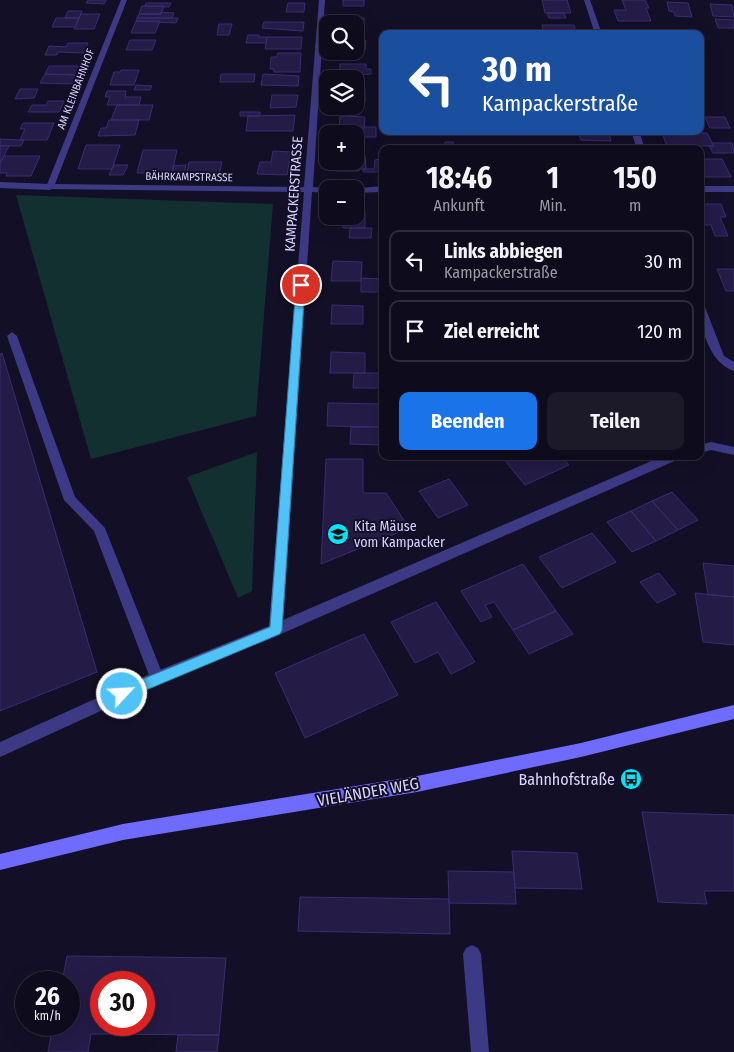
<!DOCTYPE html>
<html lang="de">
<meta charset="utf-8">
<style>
:root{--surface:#0e0b1c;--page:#1c1929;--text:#f1f3f6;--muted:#9b9ba3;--line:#2e2b3b;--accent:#1a73e8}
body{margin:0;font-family:"Fira Sans Condensed",sans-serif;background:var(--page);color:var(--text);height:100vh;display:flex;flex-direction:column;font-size:19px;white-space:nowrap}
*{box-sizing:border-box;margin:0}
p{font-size:16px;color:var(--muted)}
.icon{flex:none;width:28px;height:28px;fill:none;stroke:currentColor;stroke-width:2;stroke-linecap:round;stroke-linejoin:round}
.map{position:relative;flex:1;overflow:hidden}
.panel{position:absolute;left:379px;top:145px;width:325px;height:315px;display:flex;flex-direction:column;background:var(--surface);border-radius:10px;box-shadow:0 5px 20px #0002,0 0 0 1px var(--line)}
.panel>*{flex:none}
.top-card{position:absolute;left:379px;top:30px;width:325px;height:105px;border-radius:10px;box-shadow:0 5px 20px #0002,0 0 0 1px var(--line);background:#1a4fa0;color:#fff;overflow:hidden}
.tools{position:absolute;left:319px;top:15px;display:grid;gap:10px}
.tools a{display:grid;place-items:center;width:45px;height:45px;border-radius:10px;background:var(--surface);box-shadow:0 5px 20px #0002,0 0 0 1px var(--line);font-size:25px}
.speed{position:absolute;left:15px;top:971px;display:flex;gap:10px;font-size:25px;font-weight:700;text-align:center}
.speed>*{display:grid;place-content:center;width:65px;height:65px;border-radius:50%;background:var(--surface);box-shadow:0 5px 20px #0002,0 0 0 1px var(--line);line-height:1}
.speed small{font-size:12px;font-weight:400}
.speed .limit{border:8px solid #d22;background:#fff;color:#111}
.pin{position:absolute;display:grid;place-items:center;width:42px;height:42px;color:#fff;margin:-21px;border:2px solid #fff;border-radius:50%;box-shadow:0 1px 5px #0007}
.me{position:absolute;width:55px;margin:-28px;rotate:65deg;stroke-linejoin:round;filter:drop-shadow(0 0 4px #0008)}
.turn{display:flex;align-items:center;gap:18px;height:105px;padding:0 20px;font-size:22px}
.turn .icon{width:65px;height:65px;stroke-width:2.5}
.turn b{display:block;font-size:35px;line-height:42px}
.eta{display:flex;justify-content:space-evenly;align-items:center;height:85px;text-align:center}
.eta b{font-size:30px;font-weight:700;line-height:35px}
.action{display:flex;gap:10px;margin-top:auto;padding:10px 20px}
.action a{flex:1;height:58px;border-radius:10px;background:var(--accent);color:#fff;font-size:20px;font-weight:700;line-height:58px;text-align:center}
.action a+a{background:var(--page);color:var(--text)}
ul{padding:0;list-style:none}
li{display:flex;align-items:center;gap:15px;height:62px;margin:0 10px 8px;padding:0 10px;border:2px solid var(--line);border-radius:10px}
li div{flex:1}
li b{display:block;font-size:19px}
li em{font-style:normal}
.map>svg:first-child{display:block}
</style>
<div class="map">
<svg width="734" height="1052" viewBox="0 0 734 1052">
<rect width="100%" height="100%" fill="#130f26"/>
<!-- green -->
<path fill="#12302f" d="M16,195L273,204L256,416L91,459Z
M257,452L252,591L238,598L187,477Z"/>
<!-- building -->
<path fill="#241b47" stroke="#3b2d73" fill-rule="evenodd" d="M88,0H106L104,4L86,3Z
M343,0H364V6H343Z
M542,0H567L571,13H545Z
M622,0H645L649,8H646L651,21H618L614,10H626Z
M667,2L688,3L692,17L675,16L674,12L669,11Z
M146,3H171L169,7L145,6Z
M288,3H305L304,12H286Z
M710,4L732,5L734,17L713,16Z
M142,6H164L161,14H139Z
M68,11H82L79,18H65Z
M161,12L174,13L172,18H137L139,14H161Z
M547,13H564L566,18H549Z
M81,14H100L94,29H74Z
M56,18H79L75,27H52Z
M137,18H178L176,23L136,21Z
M342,18H364V29H355V24H342Z
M715,19L734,20V28H718Z
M136,21H160L155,33H131Z
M264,22H304L303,31L262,28Z
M219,24H232L229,35H217Z
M542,25H574L577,34H544Z
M248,35H259V37H267L266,43H246Z
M267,37H302L301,49H265Z
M130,40H156L152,50H126Z
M355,40H366L365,50H355Z
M68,43H88L84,53L58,52L57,55H45L49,46L66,47Z
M278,53H301L300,72H274V69H270L271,57H277Z
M340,64H366V69H371V74L339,76Z
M49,66H81L77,75L45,74Z
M121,70H139L134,85H110L114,72H120Z
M45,74L77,75L73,84L40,83Z
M221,74H255L254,82H220Z
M263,74L299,76L298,86L261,85Z
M136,85L152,86L150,90H134Z
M20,89H38L34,98L15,99Z
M365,89V102H355V90Z
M107,91H126L125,97H141L139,105H107L110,97H105Z
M272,95H298L296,107L270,108Z
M48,101H64L59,112H28L32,105H46Z
M117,105H153L149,120H111Z
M240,112H260V116H240Z
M295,115L293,131H246L248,116Z
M340,116L365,117L364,129L357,128V131L339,128Z
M705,117H725L730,128H710Z
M109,120H139L135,135L98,136L101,128H106Z
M23,123H54L47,140H20L25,129H20Z
M364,127H376V137H357V128Z
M578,131H608L611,141L581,140Z
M662,133H707L714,146H667Z
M0,139L20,140H24L21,146H0Z
M445,142H453L454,147H467V149H445Z
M712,143H732L734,153H713L709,146H714Z
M86,145H120L112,169H78Z
M0,146H9L0,163Z
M143,150H177L172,173H137Z
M273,151L291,152L287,175L257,174L260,162H271Z
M355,155H365L366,169H359V171H336V161H355Z
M4,156H40L31,176H6L7,173H0V163Z
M382,159V172H363V169H374L375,160Z
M700,159H722L731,177H700Z
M189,162H222L219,175L186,177Z
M114,165H128L123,175H109Z
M186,165L184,174L169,175L172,173L173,166Z
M700,204H721L726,217H720L728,236H715L711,225H700Z
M355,211H365V228H343V225L335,224V216H355Z
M350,228H372L371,238H349Z
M333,261L362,262L361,281H331Z
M717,269H734V291H726Z
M361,278L382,279V292H361Z
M332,305L363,306V324H331Z
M331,352L365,353V373H330Z
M2,353L97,672L0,711V354Z
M354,373H382V388H353Z
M328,403L382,404V427L327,426Z
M351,427H382V445L350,444Z
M501,456H561L569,465L525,485Z
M326,459H363V493H386L409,528L321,564Z
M449,479L468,505L438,518L419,491Z
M672,492L698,520L678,530L652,501Z
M652,501L678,530L656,541L631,511Z
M631,511L656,541L632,552L607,522Z
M592,533L616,562L562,588L539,557Z
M703,563L734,566V597L708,595Z
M523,564L556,611L513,630L494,602L485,605L492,617L481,622L461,591Z
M659,573L676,594L657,603L640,582Z
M695,593L734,597V645L703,642Z
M436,602L475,662L451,674L438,652L415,663L391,622Z
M556,611L573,634L529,654L513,630Z
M364,634L398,695L305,738L275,673Z
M642,812L734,815V891H704L707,904L658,902Z
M512,851L577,853L582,889L515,888Z
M448,871L514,872L516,904L449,903Z
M300,897L449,899L450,934L298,931Z
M67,956L226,958L219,1035L91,1034L88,1052H48L53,1025H69V982H62ZM101,982H144V1025H101Z
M178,1035H219L217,1052H176Z"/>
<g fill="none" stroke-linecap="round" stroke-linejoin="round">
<!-- lane -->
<path fill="#3d3a85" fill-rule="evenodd" d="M0,182L50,184L54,187L50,190L0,188Z
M12,332L17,336L75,497L105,528L164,678L162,683L157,685L152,683L94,531L64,500L7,336Z
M472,945L478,948L481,954L489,1052H471L463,954L466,948Z"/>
<!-- street -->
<path fill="#3d3a85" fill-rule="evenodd" d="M121,0H127L55,184L304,187L319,0H325L313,187L332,189H328V193L312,192L283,620L663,456H681L679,459L281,634L162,683L0,757V742L152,673L269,626L304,192L47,189L46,187Z
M584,0H590L602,34H595Z
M631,131H639L645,149H637Z
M382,186V192L355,193V189H351Z
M700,186H734V192H700Z
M700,304L705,307L724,356L734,362V371C709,363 700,327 700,304Z
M711,442L734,447V455L711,450L700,453V445Z"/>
<!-- secondary -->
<path fill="#6f6bff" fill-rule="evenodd" d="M734,705V719L581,757L417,792L123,840L0,870V854L123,824L417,776L581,743Z"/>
</g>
<!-- route -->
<path fill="#4fc3f7" stroke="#337fa1" d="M301,282L305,285L282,630L280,634L127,698L122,700L118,698L116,694L118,689L270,627L296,285Z"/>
<!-- icons -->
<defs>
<g id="school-disc" transform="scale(1.125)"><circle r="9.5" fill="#00e5ff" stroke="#130f26"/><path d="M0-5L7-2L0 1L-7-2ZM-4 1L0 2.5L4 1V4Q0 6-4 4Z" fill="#111"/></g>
<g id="bus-disc" transform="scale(1.125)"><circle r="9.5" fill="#00e5ff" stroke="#130f26"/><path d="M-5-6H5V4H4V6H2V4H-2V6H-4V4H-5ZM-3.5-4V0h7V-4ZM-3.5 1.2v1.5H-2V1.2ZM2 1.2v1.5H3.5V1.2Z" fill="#111"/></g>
</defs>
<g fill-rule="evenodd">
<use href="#school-disc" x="338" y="534"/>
<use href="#bus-disc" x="631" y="779"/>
</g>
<g text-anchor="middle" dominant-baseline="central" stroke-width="4" stroke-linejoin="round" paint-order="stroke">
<!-- far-street labels -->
<g font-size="11" fill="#d9d4ff" stroke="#130f26">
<text transform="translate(76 89) rotate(-69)">AM KLEINBAHNHOF</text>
<text transform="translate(189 177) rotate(1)">BÄHRKAMPSTRASSE</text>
</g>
<!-- street labels -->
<g font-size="14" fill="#d9d4ff" stroke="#130f26">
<text transform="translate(294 194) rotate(-86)">KAMPACKERSTRASSE</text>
</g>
<!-- poi labels -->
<g font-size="14" fill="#d9d4ff" stroke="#130f26" text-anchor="start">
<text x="354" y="526">Kita Mäuse<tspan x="354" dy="16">vom Kampacker</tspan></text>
</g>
<!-- near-poi labels -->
<g font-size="16" fill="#d9d4ff" stroke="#130f26" text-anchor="end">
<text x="615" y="779">Bahnhofstraße</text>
</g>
<!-- near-street labels -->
<g font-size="16" fill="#d9d4ff" stroke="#130f26">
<text transform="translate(368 792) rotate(-10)">VIELÄNDER WEG</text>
</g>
</g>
</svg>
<div class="tools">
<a><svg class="icon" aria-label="search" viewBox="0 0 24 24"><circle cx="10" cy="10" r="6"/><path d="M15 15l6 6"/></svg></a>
<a><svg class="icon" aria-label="layers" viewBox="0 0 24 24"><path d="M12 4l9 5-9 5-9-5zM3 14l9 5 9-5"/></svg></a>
<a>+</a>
<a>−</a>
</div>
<div class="speed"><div>26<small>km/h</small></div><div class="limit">30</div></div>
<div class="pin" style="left:301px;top:285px;background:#d93025"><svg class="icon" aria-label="arrive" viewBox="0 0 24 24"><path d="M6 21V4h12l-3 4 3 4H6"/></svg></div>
<svg class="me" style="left:122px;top:694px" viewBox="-20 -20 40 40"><circle r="17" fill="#4fc3f7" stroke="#fff" stroke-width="3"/><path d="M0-11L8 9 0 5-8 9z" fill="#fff"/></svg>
<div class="top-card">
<div class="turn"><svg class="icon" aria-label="left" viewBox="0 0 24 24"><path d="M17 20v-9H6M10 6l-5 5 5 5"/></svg><div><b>30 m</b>Kampackerstraße</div></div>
</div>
<section class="panel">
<div class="eta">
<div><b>18:46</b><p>Ankunft</p></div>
<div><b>1</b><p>Min.</p></div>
<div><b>150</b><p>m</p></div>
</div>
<ul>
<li><svg class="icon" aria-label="left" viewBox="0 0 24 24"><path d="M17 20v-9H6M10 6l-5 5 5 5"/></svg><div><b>Links abbiegen</b><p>Kampackerstraße</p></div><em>30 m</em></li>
<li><svg class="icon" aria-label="arrive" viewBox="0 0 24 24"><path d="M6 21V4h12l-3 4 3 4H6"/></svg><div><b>Ziel erreicht</b></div><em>120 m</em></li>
</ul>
<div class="action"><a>Beenden</a><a>Teilen</a></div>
</section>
</div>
